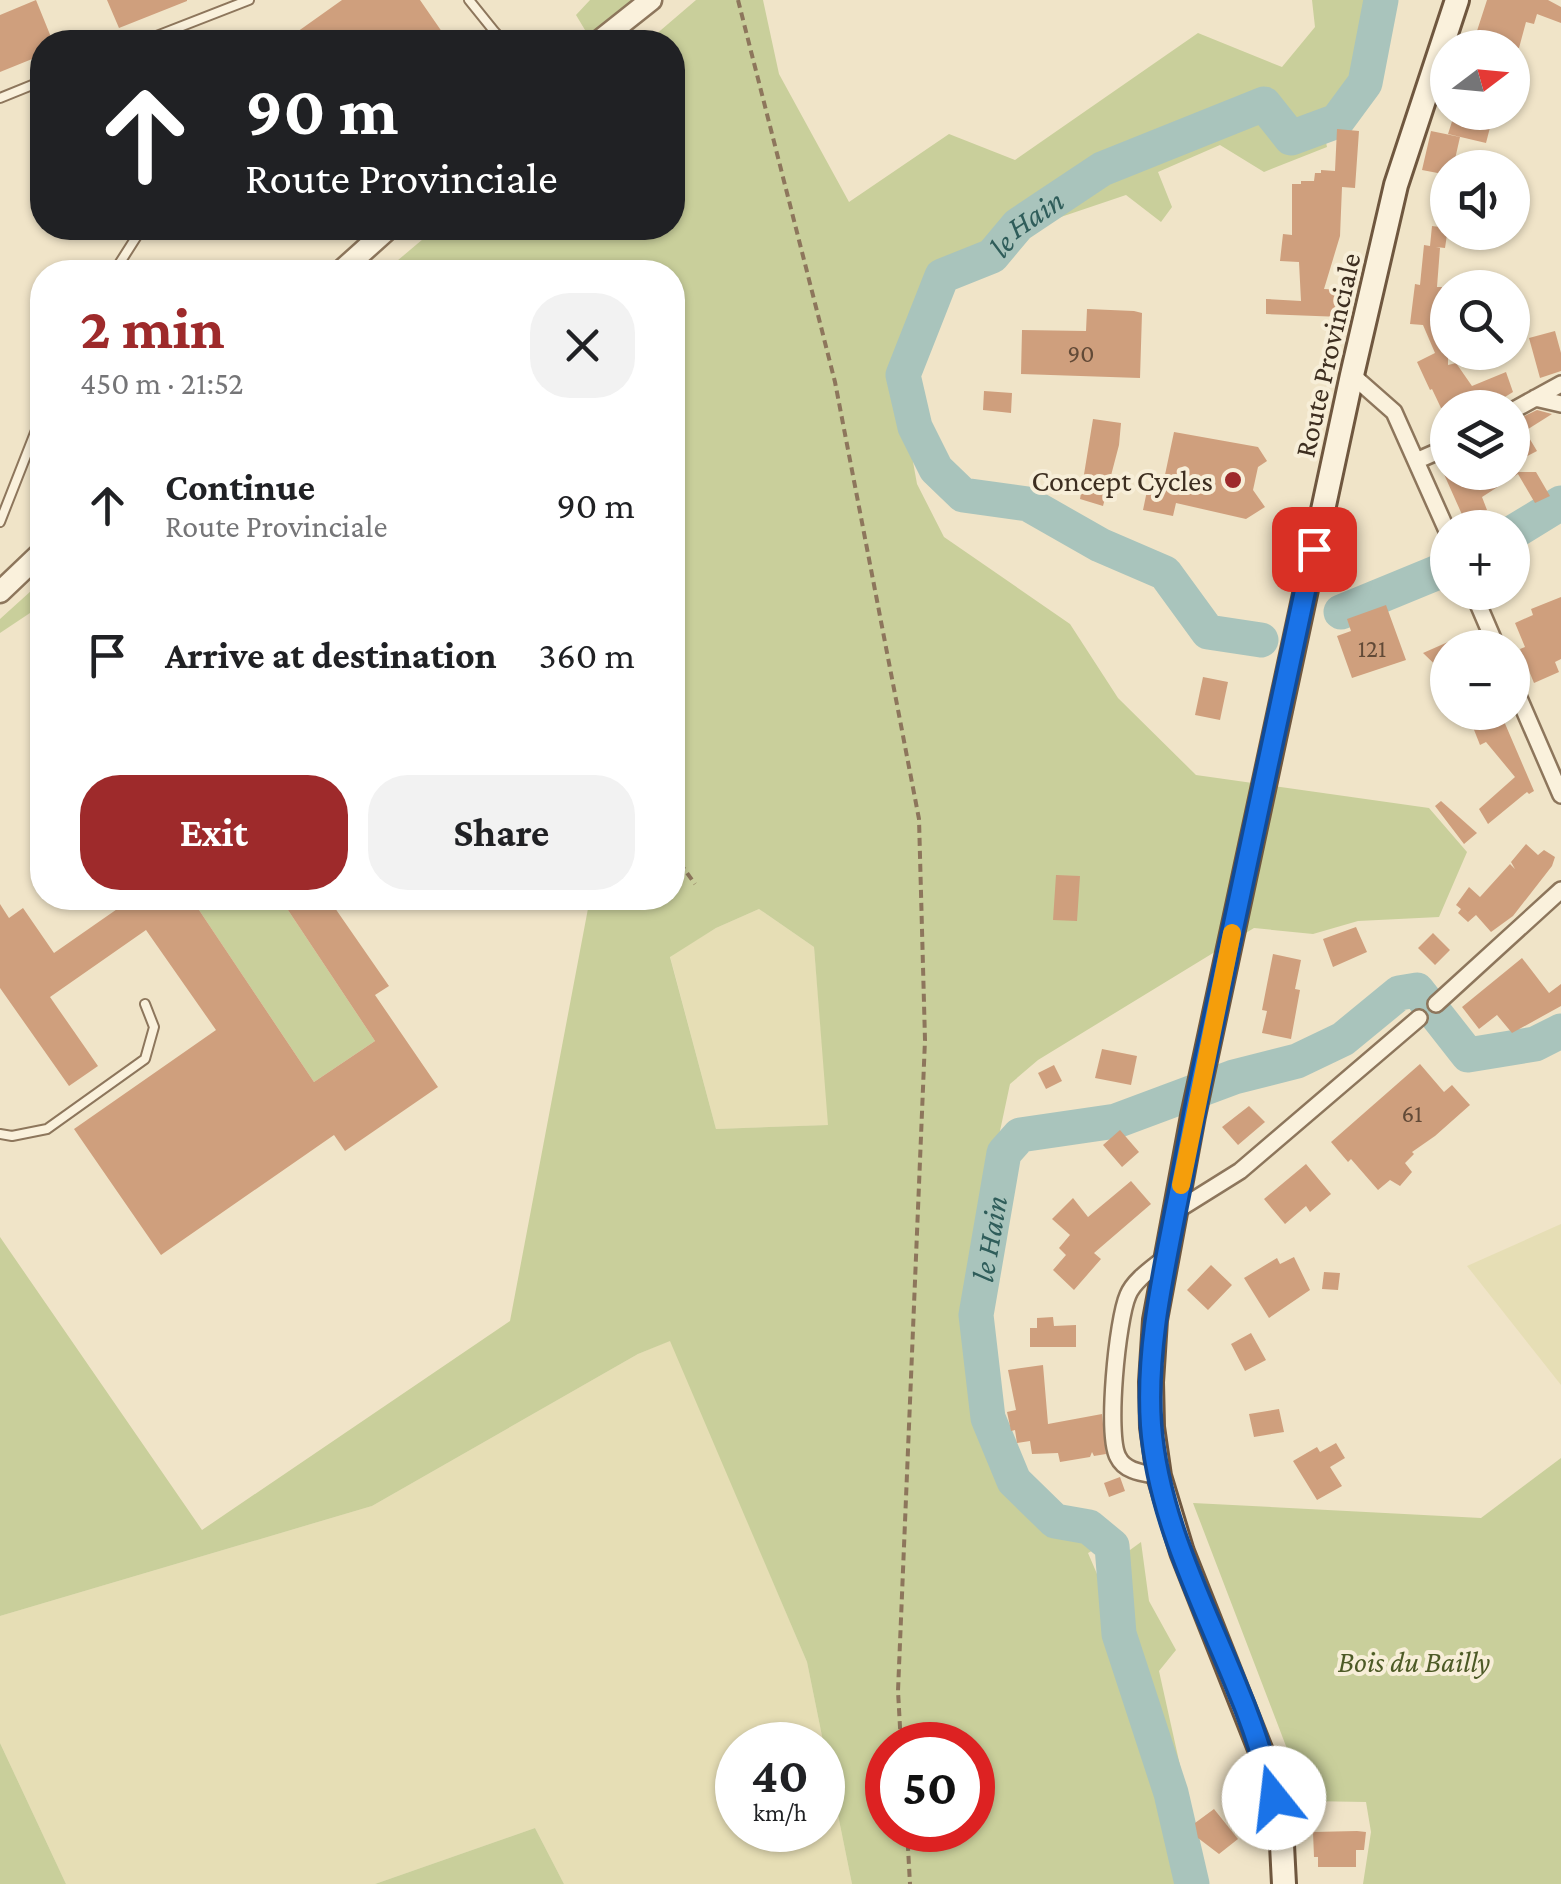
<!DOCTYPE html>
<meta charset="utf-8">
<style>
:root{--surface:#fff;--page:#f2f2f2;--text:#202124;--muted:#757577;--accent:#9e2a2b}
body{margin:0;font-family:"Crimson Pro",serif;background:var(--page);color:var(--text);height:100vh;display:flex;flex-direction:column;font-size:38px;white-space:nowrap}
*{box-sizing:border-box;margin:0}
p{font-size:32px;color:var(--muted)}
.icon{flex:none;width:55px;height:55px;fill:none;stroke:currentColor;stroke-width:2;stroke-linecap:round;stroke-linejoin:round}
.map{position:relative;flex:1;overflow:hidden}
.side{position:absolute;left:30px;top:260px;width:655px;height:650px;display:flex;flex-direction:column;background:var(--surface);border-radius:40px;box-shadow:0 2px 8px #0004}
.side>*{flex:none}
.guide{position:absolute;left:30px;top:30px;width:655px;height:210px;border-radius:40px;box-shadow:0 2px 8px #0004;background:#202124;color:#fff;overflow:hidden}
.needle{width:65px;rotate:74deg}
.fabs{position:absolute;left:1430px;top:30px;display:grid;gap:20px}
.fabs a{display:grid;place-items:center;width:100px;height:100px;border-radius:50%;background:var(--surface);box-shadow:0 2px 8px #0004;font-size:50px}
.speed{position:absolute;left:715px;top:1722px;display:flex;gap:20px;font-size:50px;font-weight:700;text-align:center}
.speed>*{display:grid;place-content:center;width:130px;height:130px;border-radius:50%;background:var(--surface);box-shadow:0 2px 8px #0004;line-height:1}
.speed small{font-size:25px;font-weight:400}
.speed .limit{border:15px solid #d22;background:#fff;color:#111}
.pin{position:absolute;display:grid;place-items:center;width:85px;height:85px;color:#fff;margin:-42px;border-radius:20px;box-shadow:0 5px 15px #0006}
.me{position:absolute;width:110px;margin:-55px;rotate:344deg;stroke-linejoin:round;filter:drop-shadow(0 0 8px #0008)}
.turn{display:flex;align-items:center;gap:35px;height:210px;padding:0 50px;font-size:45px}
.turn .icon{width:130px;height:130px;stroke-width:2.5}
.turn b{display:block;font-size:70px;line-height:85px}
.round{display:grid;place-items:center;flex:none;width:105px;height:105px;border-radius:40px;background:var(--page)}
.headline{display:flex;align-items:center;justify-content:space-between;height:170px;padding:0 50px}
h1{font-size:60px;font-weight:700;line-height:75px;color:var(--accent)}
.cta{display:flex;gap:20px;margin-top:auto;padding:20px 50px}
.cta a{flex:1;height:115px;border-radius:40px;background:var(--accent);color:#fff;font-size:40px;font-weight:700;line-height:115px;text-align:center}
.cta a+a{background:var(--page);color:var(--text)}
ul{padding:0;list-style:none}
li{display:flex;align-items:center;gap:30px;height:150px;padding:0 50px}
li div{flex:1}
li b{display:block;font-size:38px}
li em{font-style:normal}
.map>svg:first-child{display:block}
</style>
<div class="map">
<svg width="1561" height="1884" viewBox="0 0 1561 1884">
<rect width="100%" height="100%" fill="#f0e4c8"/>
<!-- farmland -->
<path fill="#e6deb5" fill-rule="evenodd" d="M759,909L814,947L829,1125L716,1129L670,956L716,928Z
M1561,1224V1385L1467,1266Z
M671,1340L807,1662L852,1884H564L535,1828L375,1884H66L0,1743V1616L372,1506L638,1354ZM738,1745H822V1830H738Z"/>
<!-- green -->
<path fill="#c9cf9b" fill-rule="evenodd" d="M590,0H632L588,35L576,15Z
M696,0H763L779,74L849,202L949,134L1015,160L1198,33L1282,67L1315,27L1312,0H1374L1354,70L1321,118L1327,147L1264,172L1220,145L1158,172L1172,207L1161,222L1126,195L1046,222L1008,216L998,240L948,263L922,293L894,356L917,484L944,537L1070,624L1118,698L1196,775L1429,808L1467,852L1439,917L1358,921L1313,934L1254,928L1038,1060L1010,1084L972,1262L998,1473L1058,1539H1113L1088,1553L1097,1574L1141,1542L1149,1601L1176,1650L1159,1671L1185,1788L1195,1866L1202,1884H852L807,1662L670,1341L638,1354L372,1506L0,1616V1237L202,1530L510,1321L590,898H672V272H384L436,228H672V42H647ZM759,909L814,947L828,1125L716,1129L670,957L716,928ZM888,1745H972V1830H888Z
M42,581V605L0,633V619Z
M191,898H280L375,1041L314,1082Z
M1561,1458V1884H1363L1371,1832L1366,1802L1307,1801L1193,1503L1481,1518Z
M0,1743L66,1884H0Z
M535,1828L564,1884H375Z"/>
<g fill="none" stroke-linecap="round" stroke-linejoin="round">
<!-- river -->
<g stroke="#a9c4bc" stroke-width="35">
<path d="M1512,533L1561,503"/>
<path d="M1341,612L1448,568"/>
<path id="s1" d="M1261,640L1208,632L1165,573L1100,545L1028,504L963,495L936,469L915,427L903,375L942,276L992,256L1018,225L1102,169L1264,104L1291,138L1337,121L1365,83L1381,0"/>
<path id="s2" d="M1192,1884L1171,1793L1119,1634L1112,1546L1089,1527L1055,1521L1014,1481L988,1418L976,1315L1004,1153L1020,1135L1116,1121L1234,1077L1297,1061L1343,1039L1399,993L1417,990L1468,1055L1535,1044L1561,1031"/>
</g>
</g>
<!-- building -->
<path fill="#cf9f7d" d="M36,0L53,42H42V55L0,72V15Z
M107,0H187V1L119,28Z
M342,0H420L449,42H304L297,32Z
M1487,0H1548L1561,7V23L1537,14L1534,24L1526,22L1519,48H1476L1480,36L1476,34Z
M1455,112H1494L1486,143L1448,134Z
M1337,129L1359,131L1355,188L1342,187L1340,236L1324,289L1343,290L1342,317L1266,314V299L1301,301L1299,262L1280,261L1283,234L1292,235V184H1301V181H1314L1315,173H1321V170L1335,171Z
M1431,131L1460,137L1453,168H1448V175L1422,170Z
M1432,226L1448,228L1445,248L1436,247L1440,248L1437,287H1442L1438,338L1448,334V365L1456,363L1472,386L1506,372L1513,392L1487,408H1441L1432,389L1430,390L1417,362L1435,353L1423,325L1410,324L1415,284L1420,285L1424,245L1430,246Z
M1087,309L1134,311L1142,313L1140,378L1021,374L1022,330L1086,331Z
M1555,331L1561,353V371L1540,378L1529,338Z
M984,391L1012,393L1011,413L983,410Z
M1537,410L1552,414L1525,431L1537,451L1512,464V422Z
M1093,419L1121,423L1119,445L1103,506L1080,499Z
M1174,432L1258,447L1267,461L1258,467L1253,490L1265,507L1246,519L1176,503L1173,516L1143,510L1148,486L1162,489Z
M1443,472H1536L1550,496L1535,503L1518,474L1482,497L1487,510L1464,519Z
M1561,597V659L1555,662L1559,672L1534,683L1520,649L1525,647L1515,623L1533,615L1531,609Z
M1386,605L1406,660L1352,678L1337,636L1351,631L1347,619Z
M1448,642V677L1423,653Z
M1203,677L1228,682L1220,720L1195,715Z
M1467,712H1500L1534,791L1529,794L1527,792L1488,824L1479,809L1515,777L1486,742L1480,745Z
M1441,801L1477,833L1464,844L1435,806Z
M1526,844L1538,855L1544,850L1555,857L1552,866L1513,916L1491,932L1476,915L1468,922L1458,913L1461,909L1456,905L1469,887L1480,897L1510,864L1515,869L1511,862Z
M1056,875L1080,876L1077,921L1053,920Z
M133,898H191L314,1082L375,1041L280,898H328L389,986L375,995L438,1087L345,1151L334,1135L161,1255L74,1129L216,1030L146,930L50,997L98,1066L69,1086L0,988V904L9,918L23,908L54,953Z
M1356,927L1367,952L1333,967L1323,939Z
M1433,933L1450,950L1435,965L1418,948Z
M1273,954L1301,960L1295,989L1300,990L1291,1039L1262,1033L1267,1011L1262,1010Z
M1522,958L1549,993L1561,984V1006L1512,1033L1497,1015L1479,1029L1462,1007Z
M1102,1049L1137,1056L1131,1085L1095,1078Z
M1420,1064L1444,1092L1452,1085L1470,1105L1435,1136L1412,1152L1414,1154L1405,1163L1412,1172L1400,1186L1390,1180L1378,1190L1351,1159L1348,1162L1331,1142Z
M1054,1065L1062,1081L1046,1089L1038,1073Z
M1249,1106L1265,1122L1238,1145L1222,1127Z
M1120,1130L1139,1152L1122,1167L1103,1145Z
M1306,1164L1331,1194L1310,1212L1306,1206L1285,1224L1264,1199Z
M1131,1181L1151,1204L1094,1253L1101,1259L1074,1290L1053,1270L1066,1255L1059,1248L1070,1235L1052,1219L1073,1198L1088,1217Z
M1294,1257L1310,1290L1269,1318L1244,1278L1277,1258L1280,1264Z
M1211,1265L1232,1285L1208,1310L1187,1290Z
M1324,1272L1340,1273L1338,1290L1322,1289Z
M1053,1317L1054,1326L1076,1325V1347H1030V1328H1037V1318Z
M1251,1333L1266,1360L1245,1371L1231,1344Z
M1043,1365L1048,1424L1102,1414L1106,1454L1094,1456L1092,1452L1090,1457L1060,1462L1058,1453L1032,1454L1030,1441L1017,1443L1015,1430L1011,1431L1007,1412L1016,1410L1008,1370Z
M1279,1409L1284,1432L1254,1437L1249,1414Z
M1336,1443L1345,1458L1330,1467L1342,1486L1317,1500L1293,1461L1317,1447L1320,1452Z
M1120,1477L1125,1491L1109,1497L1104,1483Z
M1214,1809L1238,1839L1219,1854L1198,1838L1195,1823Z
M1357,1831L1366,1832L1364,1850H1356V1867H1318V1857H1314L1313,1832Z"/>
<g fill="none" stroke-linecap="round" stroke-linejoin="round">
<!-- service casing -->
<g stroke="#8d765c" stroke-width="12">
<path id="service" d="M469,0L494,31L481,42
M494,31L504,42
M141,42L249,0
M0,98L42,81
M114,272L142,228
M0,522L42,415
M0,1134L12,1136L47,1129L145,1059L154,1027L145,1004"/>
</g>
<!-- minor casing -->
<g stroke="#8d765c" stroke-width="20">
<path id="minor" d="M1352,375L1394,412L1448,533
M1535,398L1561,404
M1512,411L1561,384
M1416,461L1448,447
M1473,592L1497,648
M1512,682L1561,795
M1436,1004L1561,890
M1176,1211L1240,1171L1419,1018
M1159,1476C1144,1473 1125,1472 1118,1457C1106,1435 1117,1320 1128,1295C1134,1280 1154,1267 1166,1257"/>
</g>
<!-- tertiary casing -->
<g stroke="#8d765c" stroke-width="25">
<path id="tertiary" d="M598,42L651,0
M340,272L389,228
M0,592L42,552"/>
</g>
<!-- secondary casing -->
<g stroke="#6f573f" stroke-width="28">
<path id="secondary" d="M1284,1884L1282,1845L1275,1798L1262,1754L1182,1552L1159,1476L1152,1427L1151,1382L1155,1320L1193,1116L1352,375L1396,185L1457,0"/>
</g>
<!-- path -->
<path stroke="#8d765c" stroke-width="4" stroke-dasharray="8 5" stroke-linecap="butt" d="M738,0L835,382L919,819L925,1040L898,1691L901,1745
M672,852L695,884
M907,1830L910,1884"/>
<!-- service -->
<use href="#service" stroke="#faf1dc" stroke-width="8"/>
<!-- minor -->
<use href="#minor" stroke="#faf1dc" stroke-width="15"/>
<!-- tertiary -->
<use href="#tertiary" stroke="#faf1dc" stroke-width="20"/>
<!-- secondary -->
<use href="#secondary" stroke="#faf1dc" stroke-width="22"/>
</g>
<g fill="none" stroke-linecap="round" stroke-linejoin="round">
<!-- route casing -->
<g stroke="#114b97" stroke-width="25">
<path id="route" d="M1274,1798C1264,1761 1253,1725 1238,1690C1204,1605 1158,1519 1151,1425C1146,1352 1162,1280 1176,1208C1184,1169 1191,1129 1199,1089C1236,909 1276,729 1314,549"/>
</g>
<!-- route -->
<use href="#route" stroke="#1a73e8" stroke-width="18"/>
<!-- slow -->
<path stroke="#f59e0b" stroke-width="18" d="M1181,1185L1232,933"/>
</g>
<!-- markers -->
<circle fill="#9e2a2b" stroke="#f7eed8" stroke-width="4" cx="1233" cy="480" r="10"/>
<g text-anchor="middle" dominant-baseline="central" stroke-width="8" stroke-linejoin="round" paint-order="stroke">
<!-- number labels -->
<g font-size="25" fill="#624a37">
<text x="1081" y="353">90</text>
<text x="1372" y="648">121</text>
<text x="1412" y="1113">61</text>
</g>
<!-- street labels -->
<g font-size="30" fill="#3d2e20" stroke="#f7eed8">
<text transform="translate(1327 355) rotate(-77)">Route Provinciale</text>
</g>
<!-- poi labels -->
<g font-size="30" fill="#3d2e20" stroke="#f7eed8" text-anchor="end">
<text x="1213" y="480">Concept Cycles</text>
</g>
<!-- park labels -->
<g font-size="30" font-style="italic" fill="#4d5a26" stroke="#f7eed8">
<text x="1414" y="1661">Bois du Bailly</text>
</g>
<!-- water labels -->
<g font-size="32" font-style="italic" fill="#2f5d5a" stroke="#f7eed8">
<text stroke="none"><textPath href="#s1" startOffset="692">le Hain</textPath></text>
<text stroke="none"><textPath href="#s2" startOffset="720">le Hain</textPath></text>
</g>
</g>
</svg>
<div class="fabs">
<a><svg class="needle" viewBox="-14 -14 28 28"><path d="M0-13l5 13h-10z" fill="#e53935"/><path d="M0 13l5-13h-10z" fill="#757577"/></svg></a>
<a><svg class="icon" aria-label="sound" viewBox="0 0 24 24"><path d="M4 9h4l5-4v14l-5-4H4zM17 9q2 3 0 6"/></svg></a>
<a><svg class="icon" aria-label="search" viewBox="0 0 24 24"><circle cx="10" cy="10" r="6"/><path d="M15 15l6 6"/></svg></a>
<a><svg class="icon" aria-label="layers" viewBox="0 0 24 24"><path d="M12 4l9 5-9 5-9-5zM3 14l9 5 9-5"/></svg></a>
<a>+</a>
<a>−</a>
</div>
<div class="speed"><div>40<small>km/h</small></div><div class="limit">50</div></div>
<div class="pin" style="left:1314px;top:549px;background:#d93025"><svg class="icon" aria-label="arrive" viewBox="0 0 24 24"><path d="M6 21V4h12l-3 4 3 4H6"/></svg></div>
<svg class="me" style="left:1274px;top:1798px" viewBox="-20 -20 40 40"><circle r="19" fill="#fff"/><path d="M0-13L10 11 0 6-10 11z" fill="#1a73e8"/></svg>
<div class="guide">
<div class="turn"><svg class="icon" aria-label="ahead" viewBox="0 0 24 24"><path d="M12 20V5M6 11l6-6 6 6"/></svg><div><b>90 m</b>Route Provinciale</div></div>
</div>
<section class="side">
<div class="headline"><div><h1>2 min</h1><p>450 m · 21:52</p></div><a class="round"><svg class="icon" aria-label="close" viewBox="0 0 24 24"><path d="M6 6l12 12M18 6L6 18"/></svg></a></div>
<ul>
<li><svg class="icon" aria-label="ahead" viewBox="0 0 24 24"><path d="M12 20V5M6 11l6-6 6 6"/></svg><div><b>Continue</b><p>Route Provinciale</p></div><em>90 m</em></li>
<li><svg class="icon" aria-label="arrive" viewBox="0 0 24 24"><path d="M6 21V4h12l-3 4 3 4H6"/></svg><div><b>Arrive at destination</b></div><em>360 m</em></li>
</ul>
<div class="cta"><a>Exit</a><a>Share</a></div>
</section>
</div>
